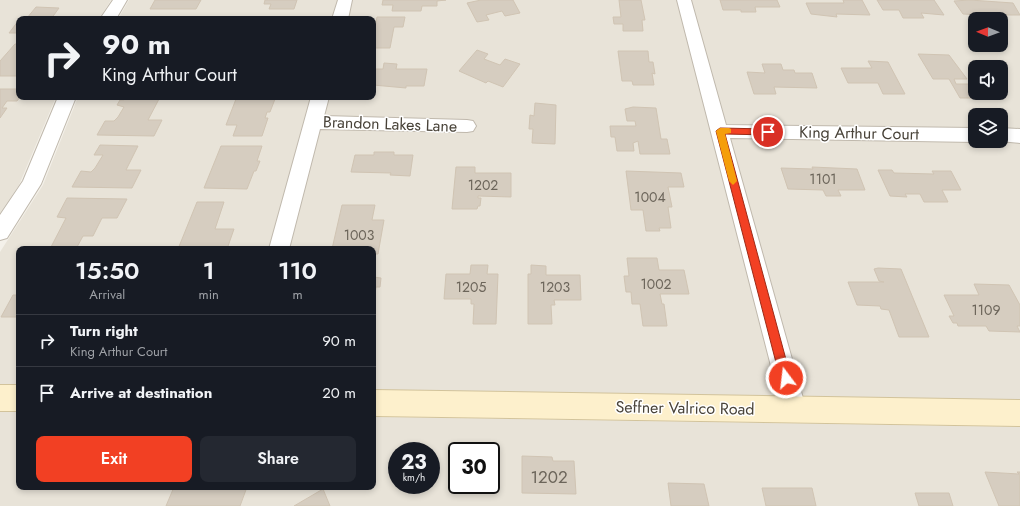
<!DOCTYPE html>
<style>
:root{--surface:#171b24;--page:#242831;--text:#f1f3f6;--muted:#9ea1a6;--line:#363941;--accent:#f24023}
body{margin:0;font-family:Jost,sans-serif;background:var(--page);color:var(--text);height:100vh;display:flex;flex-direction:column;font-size:15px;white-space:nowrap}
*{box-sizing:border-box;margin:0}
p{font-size:13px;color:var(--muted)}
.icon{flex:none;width:22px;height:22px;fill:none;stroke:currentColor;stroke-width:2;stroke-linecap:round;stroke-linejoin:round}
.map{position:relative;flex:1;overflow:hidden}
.drawer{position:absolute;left:16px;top:246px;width:360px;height:244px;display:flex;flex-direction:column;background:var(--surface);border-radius:8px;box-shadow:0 2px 6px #0003}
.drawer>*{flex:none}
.banner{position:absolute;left:16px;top:16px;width:360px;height:84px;border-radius:8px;box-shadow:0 2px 6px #0003;background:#171b24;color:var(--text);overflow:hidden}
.needle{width:26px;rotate:271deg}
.controls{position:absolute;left:968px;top:12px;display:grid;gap:8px}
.controls a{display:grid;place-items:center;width:40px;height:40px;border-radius:8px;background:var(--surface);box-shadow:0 2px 6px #0003;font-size:20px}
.speed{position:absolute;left:388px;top:442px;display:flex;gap:8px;font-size:20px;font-weight:700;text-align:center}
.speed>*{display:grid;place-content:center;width:52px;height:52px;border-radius:50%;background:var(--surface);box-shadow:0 2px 6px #0003;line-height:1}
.speed small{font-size:10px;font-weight:400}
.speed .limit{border:2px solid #111;border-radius:6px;background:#fff;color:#111}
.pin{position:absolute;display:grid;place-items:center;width:34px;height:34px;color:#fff;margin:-17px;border:2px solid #fff;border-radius:50%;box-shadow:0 1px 4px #0007}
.me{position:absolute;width:44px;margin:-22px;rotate:345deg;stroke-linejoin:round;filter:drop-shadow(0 0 3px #0008)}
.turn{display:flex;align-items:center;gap:14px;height:84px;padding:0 20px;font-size:18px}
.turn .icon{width:52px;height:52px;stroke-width:2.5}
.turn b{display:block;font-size:28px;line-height:34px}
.eta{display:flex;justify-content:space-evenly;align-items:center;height:68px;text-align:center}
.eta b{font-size:24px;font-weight:600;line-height:28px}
.cta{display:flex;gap:8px;margin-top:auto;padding:8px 20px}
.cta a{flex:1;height:46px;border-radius:8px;background:var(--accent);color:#fff;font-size:16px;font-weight:600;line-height:46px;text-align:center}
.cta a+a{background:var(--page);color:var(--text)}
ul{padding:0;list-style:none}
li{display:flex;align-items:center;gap:12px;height:52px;padding:0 20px;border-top:1px solid var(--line)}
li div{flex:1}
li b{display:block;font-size:15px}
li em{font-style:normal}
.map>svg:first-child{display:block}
</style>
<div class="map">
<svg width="1020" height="506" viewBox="0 0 1020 506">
<rect width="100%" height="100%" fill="#f4f1ea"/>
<!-- residential -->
<path fill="#e8e3d8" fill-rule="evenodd" d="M0,0H111L99,19H19V97H56L19,185L0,213Z
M129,0H1020V400L373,390V249H19V385H0V252L43,185L78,97H373V19H118ZM975,19H1001V45H975ZM975,67H1001V93H975ZM975,115H1001V141H975Z
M0,412H19V487H373V417L1020,427V506H0ZM397,451H431V485H397ZM457,451H491V485H457Z"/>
<!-- building -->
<path fill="#d6cdc0" stroke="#d0c4b3" d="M155,0H201L196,9H150Z
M265,0H297L294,9H269L271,4H264Z
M383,0H446L437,1V6H422L421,11H392L393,5H382Z
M481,0H513L520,13L505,16L502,11L486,15L489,20L477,22L467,3Z
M619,0H641L645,20H642L643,31H623V24H614L613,17H621Z
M720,0H777L780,7H755L756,12H741V10H723Z
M843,0H862L870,15L836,14L837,17L811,14L806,3H844Z
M877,0H934L944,15L921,13L924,18H903L899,10H883Z
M970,0L1013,3L1020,15H1005L1006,17H998L1000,19H987L983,15L963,14L954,1Z
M36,7L59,8L51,19H20L27,18Z
M377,17H405L403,27H394L390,48H373V27H375Z
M147,18H193L146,19Z
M19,20V33H9Z
M15,44H19V76H0V61Z
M477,50L488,54L484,59L500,65L505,59L520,64L503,87L488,81L486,83L459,71Z
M618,51H648L649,62H653L655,74L652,73L654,85H633L632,81H622Z
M918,54L949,55L967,79H954L956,84H975V93H999L1003,98H960L949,79H933Z
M868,61L888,62L905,94H883L878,83H848L841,68H872Z
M384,63L397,64L396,69H427L424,86H406V88L373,85V69H383Z
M762,64H781L783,70H794L795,73H812L817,88L774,87L776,94H754L747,72L765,73Z
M0,89H19L20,97L17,101H7L2,108H7L0,118Z
M125,98L159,99L148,120H162L154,136L97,135L105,121H114L118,117L124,107L117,105L120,100H124Z
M236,99H275L270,112H267L265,118H268L262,136H233L237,125H226Z
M535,103L556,105L555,144L532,143L533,129H529L530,115L534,116Z
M633,107L656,108L661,139H667L670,154H640L638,141L633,143L634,151H617L615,137H611L610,126H636L635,121H627L625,109Z
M100,145L138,146L126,170H141L132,188L72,187L81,171L91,172L95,168L103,155H94Z
M221,146H262L257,161H260L256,171H254L247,189L204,188Z
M374,152H394V155H413L410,176L390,175L391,173L351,172L355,155H374Z
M456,167H475V173H511V197L478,196V198H481L480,206H478L477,209H452Z
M812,167L857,169L865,190H838L841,196H826L823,190L788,189L781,168L813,169Z
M878,170H892L894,173L934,174L932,171H951L961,190H942L948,202H924L920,194H905L907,197L890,196Z
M626,171L681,173L684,187H668L672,207H668L671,228H659L660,231H646L643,210H631Z
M67,198L127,199L117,218H102L93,236H83L77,247H51L66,218L57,217Z
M197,202H224L215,229H234L227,249H178Z
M342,205H375L372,220H384L378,254H373V249H332Z
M627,258H657L659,270H684L689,294H660L662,304H664L667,326H643L640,304H632L631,292H626L624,276H629Z
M471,265H488L487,274H498L496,324H473L474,304H471V299H444L446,274H470Z
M531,265L546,266V275H580L581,300H554L555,305H551L552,324H528V274H531Z
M878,268L901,269L929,337H899L889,310L881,309L880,306L857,305L848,282H884L879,281L874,269Z
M373,277L381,278L380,287H376L373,308Z
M974,284L1009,285L1020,305V326H1017L1020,332L989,331L986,326H958L957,323H953L949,316H954L944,295H979Z
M13,295H19V317H1Z
M522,456L552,457L553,461H574L576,494L522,493Z
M985,472L1019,474L1017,472H1020V506H999Z
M668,483L704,484L709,506H671Z
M174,487H247L240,506H166Z
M762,488H812L816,506H766Z
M323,489L330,506H294Z
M915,493H949L953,506H919Z"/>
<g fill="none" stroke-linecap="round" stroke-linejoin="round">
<!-- street casing -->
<g stroke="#c0b9ad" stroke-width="2">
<path id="street" d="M113,0H127L116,19H100Z
M338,0H352L348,19H332Z
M677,0H691L726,125L975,128V141H977L975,142L730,138L806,409L803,418L794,421L785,418L782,409Z
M58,97H76L41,184L7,238L0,240V215L23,181Z
M311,97H329L324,116L467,120L473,121L476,126L473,131L467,132L320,129L289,249H269Z
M1001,128L1020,129V143L999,141H1001Z"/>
</g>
<!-- secondary casing -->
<g stroke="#d2c39b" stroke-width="2">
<path id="secondary" d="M0,385H19V411H0Z
M373,390L1020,400V426L373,416Z"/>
</g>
<!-- street -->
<use href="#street" fill="#fff" fill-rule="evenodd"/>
<!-- secondary -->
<use href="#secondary" fill="#fdf0cc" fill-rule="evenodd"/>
</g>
<!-- route -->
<path fill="#f24023" stroke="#9d2a17" d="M720,128L768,129L772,132L768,135L725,134L791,378L789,382L786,383L782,382L780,378L716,131Z"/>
<!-- slow -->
<path fill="#f59e0b" d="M729,128L731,129V133L725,134L737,181L733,185L729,181L716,131L720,128Z"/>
<g text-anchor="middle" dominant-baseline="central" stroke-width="3" stroke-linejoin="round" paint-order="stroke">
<!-- number labels -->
<g font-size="14" fill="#6c655a">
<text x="823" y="179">1101</text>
<text x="483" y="185">1202</text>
<text x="650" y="197">1004</text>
<text x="359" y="235">1003</text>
<text x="656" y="284">1002</text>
<text x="471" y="287">1205</text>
<text x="555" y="287">1203</text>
<text x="986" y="310">1109</text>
</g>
<!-- street labels -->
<g font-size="16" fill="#484238" stroke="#fff">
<text transform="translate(390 124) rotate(2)">Brandon Lakes Lane</text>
<text transform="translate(859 133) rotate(1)">King Arthur Court</text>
<text transform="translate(685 408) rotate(1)">Seffner Valrico Road</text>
</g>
<!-- near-number labels -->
<g font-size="17" fill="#6c655a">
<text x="549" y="477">1202</text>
</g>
</g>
</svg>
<div class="controls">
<a><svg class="needle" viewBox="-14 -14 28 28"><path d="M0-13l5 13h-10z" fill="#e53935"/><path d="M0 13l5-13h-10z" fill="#9ea1a6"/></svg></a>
<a><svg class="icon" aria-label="sound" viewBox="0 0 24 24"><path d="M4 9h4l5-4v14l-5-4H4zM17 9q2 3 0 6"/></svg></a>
<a><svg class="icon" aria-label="layers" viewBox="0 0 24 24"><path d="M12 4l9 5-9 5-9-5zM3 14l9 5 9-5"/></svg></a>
</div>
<div class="speed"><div>23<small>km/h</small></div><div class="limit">30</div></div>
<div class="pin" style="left:768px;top:132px;background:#d93025"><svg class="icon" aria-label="arrive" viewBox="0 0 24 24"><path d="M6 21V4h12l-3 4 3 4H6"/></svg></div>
<svg class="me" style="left:786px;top:378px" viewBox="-20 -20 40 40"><circle r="17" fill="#f24023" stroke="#fff" stroke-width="3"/><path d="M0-11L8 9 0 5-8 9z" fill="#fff"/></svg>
<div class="banner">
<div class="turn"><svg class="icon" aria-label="right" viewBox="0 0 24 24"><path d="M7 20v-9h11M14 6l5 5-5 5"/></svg><div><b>90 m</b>King Arthur Court</div></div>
</div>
<section class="drawer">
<div class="eta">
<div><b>15:50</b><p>Arrival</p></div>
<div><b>1</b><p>min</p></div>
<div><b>110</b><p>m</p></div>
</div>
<ul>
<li><svg class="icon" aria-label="right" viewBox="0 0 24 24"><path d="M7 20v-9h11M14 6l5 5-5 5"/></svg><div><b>Turn right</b><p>King Arthur Court</p></div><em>90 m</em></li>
<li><svg class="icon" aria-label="arrive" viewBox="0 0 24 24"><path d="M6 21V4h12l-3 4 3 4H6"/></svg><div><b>Arrive at destination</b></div><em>20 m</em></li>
</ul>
<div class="cta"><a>Exit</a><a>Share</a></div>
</section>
</div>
